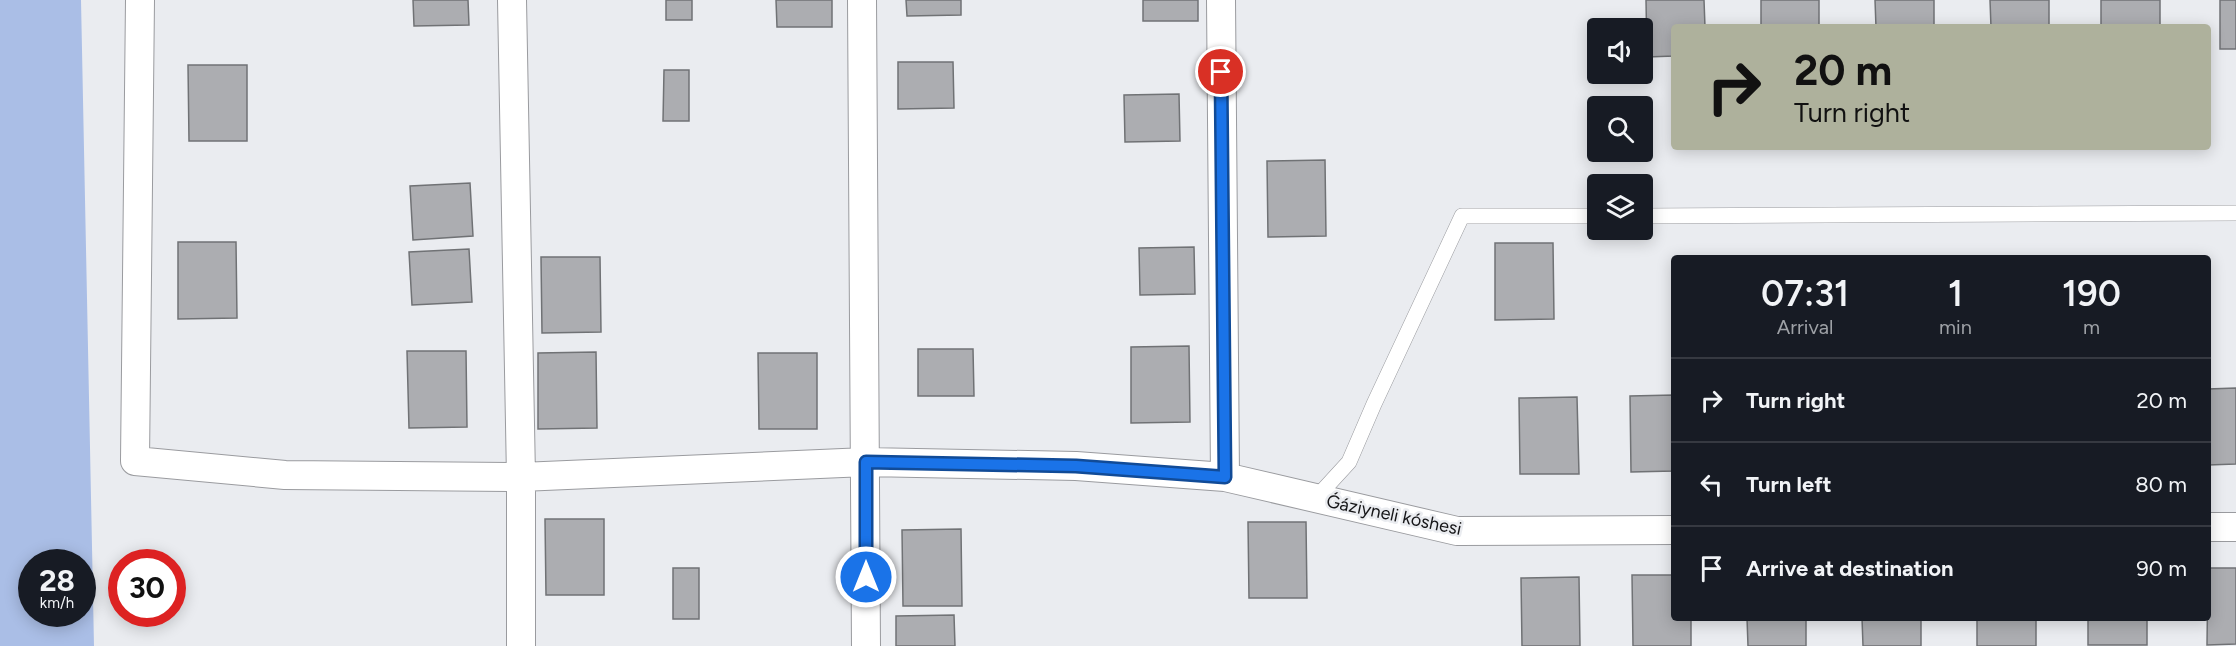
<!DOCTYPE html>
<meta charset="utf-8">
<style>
:root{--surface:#171b24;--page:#20242c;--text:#f1f3f6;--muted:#9ea1a6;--line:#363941}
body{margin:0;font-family:Figtree,sans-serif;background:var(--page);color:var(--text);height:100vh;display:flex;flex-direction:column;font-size:22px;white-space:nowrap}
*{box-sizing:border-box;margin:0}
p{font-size:20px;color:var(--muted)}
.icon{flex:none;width:33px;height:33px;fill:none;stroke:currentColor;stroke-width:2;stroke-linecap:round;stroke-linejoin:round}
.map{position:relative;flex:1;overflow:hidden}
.details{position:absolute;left:1671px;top:255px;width:540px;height:366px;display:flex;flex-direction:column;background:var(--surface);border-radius:6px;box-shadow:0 3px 15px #0003}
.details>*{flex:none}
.guide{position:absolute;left:1671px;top:24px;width:540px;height:126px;border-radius:6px;box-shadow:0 3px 15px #0003;background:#aeb19c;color:#111;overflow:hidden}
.controls{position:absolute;left:1587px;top:18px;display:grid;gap:12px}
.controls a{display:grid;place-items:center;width:66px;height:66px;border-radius:6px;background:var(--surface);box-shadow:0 3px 15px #0003;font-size:30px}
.speed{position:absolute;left:18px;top:549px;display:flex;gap:12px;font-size:30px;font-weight:700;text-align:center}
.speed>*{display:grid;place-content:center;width:78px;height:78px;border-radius:50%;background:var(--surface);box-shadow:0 3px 15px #0003;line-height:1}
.speed small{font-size:15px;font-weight:400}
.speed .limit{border:9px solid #d22;background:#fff;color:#111}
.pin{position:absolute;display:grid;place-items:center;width:51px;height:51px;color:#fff;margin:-26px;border:3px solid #fff;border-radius:50%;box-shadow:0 2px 6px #0007}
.me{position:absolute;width:66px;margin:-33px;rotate:0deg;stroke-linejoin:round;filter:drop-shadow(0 0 4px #0008)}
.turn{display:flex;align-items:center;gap:21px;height:126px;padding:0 24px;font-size:27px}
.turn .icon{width:78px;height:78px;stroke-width:2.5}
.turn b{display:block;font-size:42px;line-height:51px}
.eta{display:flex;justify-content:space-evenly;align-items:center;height:102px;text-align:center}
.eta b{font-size:36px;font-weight:600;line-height:42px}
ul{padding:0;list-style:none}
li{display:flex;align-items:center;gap:18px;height:84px;padding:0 24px;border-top:2px solid var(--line)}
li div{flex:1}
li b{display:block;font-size:22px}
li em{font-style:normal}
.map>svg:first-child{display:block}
</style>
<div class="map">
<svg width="2236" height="646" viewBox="0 0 2236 646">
<rect width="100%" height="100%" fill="#eaecf0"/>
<!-- water -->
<path fill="#aabee6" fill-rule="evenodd" d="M0,0H81L94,646H0ZM32,562H82V614H32Z"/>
<!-- building -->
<path fill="#acadb1" stroke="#707275" stroke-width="1.5" d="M413,0H468L469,25L414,26Z
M666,0H692V20H666Z
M776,0H832V27H777Z
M906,0H961V15L907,16Z
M1143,0H1198V21H1143Z
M1646,0H1704L1705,27H1674V56L1647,57Z
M1761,0H1819V27H1761Z
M1875,0H1934V27H1876Z
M1990,0H2049V27H1991Z
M2101,0H2160V27H2101Z
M2220,0H2236V49H2220Z
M898,62H953L954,108L898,109Z
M188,65H247V141H189Z
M664,70H689V121H663Z
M1179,94L1180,141L1125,142L1124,95Z
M1325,160L1326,236L1268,237L1267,161Z
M470,183L473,236L413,240L410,186Z
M178,242H236L237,318L178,319Z
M1495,243H1553L1554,319L1495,320Z
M1194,247L1195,294L1140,295L1139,248Z
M469,249L472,302L412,305L409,252Z
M541,257H600L601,332L542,333Z
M1189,346L1190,422L1131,423V347Z
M918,349H973L974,396H918Z
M407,351H466L467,427L409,428Z
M596,352L597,428L538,429V353Z
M758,353H817V429H759Z
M2236,388V464L2208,465V389Z
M1674,395V471L1631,472L1630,396Z
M1577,397L1579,474H1520L1519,398Z
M545,519H604V595H546Z
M1248,522H1306L1307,598H1249Z
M961,529L962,606H903L902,530Z
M673,568H699V619H673Z
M2208,568H2236V644L2207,645Z
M1632,575H1674V618H1691V646H1633Z
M1579,577L1580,646H1522L1521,578Z
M954,615L955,646H896V616Z
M1747,618H1806V646H1748Z
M1862,618H1921V646H1863Z
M1977,618H2036V646H1977Z
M2088,618H2147V645H2088Z"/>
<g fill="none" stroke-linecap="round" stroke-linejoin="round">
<!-- lane casing -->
<g stroke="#9a9b9f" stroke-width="16">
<path id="lane" d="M1642,216L2236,213
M1316,498L1349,462L1374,404L1462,216H1598"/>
</g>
<!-- street casing -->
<g stroke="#9a9b9f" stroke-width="30">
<path id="street" d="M140,0L135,461L285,475L521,477L866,462L1076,466L1225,477L1457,531L1674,530
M512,0L521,477V646
M862,0L866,646
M1221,0L1225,477
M2208,527H2236"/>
</g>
<!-- lane -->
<use href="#lane" stroke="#fff" stroke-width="15"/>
<!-- street -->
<use href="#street" stroke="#fff" stroke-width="28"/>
</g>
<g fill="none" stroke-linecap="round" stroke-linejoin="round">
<!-- route casing -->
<g stroke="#114b97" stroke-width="15">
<path id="route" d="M866,577V462L1076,466L1225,477L1221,72"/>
</g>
<!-- route -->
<use href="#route" stroke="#1a73e8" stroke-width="10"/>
</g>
<g text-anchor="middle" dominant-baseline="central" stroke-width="5" stroke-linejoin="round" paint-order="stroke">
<!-- street labels -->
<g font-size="18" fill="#151517" stroke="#eaecf0">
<text transform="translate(1394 515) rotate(12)">Ǵáziyneli kóshesi</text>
</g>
</g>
</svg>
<div class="controls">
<a><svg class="icon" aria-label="sound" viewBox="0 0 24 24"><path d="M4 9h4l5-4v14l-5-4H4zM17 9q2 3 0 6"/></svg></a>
<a><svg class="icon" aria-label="search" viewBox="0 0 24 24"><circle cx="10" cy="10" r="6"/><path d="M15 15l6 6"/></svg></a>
<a><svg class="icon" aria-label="layers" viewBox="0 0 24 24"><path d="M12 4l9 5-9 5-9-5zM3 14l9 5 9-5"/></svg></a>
</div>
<div class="speed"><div>28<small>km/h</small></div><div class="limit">30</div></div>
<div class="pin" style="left:1221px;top:72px;background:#d93025"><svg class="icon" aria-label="arrive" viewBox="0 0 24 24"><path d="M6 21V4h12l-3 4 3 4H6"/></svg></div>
<svg class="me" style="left:866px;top:577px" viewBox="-20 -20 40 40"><circle r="17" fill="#1a73e8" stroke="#fff" stroke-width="3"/><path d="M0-11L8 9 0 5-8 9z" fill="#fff"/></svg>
<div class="guide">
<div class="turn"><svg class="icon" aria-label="right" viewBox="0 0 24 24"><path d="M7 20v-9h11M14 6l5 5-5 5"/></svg><div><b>20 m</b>Turn right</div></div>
</div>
<section class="details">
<div class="eta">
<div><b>07:31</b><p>Arrival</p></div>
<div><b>1</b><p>min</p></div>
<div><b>190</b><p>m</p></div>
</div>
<ul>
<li><svg class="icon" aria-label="right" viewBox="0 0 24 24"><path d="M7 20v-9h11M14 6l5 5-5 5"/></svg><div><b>Turn right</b></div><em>20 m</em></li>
<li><svg class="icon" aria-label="left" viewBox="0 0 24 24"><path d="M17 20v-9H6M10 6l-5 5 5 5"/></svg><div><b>Turn left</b></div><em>80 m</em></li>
<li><svg class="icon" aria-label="arrive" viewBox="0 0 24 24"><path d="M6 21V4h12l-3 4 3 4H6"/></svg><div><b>Arrive at destination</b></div><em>90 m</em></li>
</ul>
</section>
</div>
